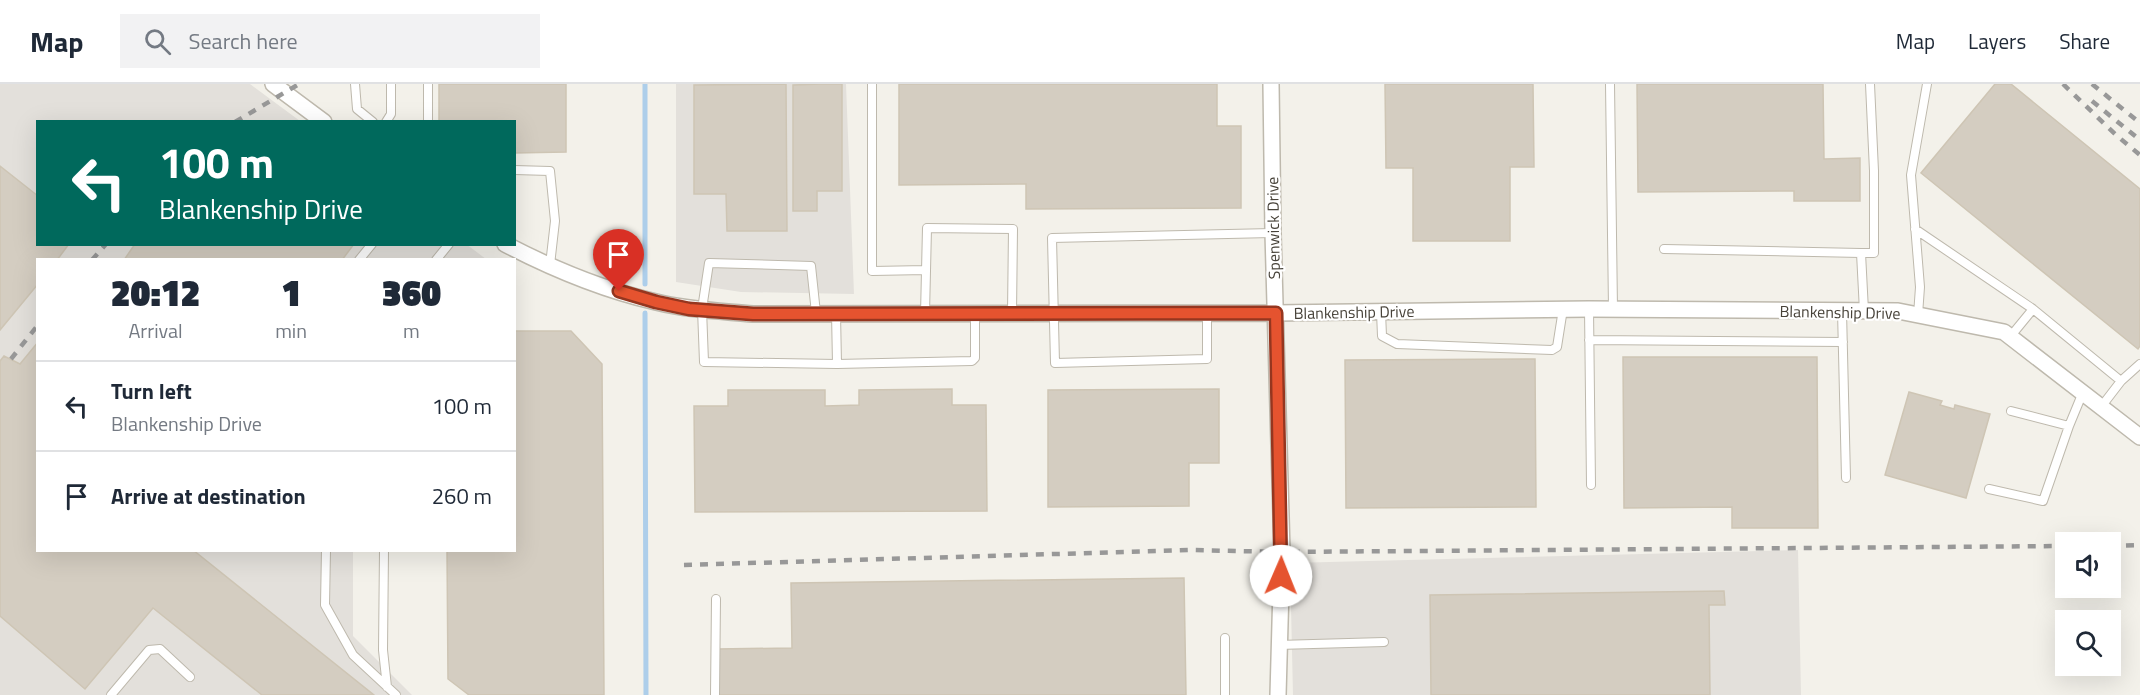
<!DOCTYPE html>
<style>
:root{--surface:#fff;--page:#f2f2f3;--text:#1f2937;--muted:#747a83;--line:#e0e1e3}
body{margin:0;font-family:"Titillium Web",sans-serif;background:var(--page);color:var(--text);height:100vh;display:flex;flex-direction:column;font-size:22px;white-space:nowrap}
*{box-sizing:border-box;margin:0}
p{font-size:20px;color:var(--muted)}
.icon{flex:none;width:33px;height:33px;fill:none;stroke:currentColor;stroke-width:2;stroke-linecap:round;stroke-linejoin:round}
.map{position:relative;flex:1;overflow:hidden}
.panel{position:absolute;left:36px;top:174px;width:480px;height:294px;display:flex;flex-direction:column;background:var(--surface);border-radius:0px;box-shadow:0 6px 24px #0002}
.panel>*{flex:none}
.top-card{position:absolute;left:36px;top:36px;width:480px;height:126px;border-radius:0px;box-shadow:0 6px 24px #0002;background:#00695c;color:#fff;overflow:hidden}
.buttons{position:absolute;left:2055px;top:448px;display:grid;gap:12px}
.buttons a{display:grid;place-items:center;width:66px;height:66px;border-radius:0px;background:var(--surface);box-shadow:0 6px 24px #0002;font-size:30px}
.pin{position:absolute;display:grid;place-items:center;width:51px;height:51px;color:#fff;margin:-62px -26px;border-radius:50% 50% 50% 0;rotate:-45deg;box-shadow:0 0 6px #0007}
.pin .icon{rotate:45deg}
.me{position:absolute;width:66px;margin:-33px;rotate:1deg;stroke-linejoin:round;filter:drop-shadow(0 0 4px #0008)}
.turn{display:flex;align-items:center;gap:21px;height:126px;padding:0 24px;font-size:27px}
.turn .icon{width:78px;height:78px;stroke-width:2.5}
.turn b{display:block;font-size:42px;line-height:51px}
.eta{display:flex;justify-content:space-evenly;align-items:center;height:102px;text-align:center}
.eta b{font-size:36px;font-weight:800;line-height:42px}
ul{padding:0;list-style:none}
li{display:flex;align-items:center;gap:18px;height:90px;padding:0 24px;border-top:2px solid var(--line)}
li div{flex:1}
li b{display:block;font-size:22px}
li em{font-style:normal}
header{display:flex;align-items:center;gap:36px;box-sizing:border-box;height:84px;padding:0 30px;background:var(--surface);border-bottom:2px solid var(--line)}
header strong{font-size:28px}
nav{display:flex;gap:33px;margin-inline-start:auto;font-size:21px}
.search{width:420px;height:54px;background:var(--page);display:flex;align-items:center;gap:15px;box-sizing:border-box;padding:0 21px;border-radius:0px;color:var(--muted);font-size:22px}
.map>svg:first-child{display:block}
</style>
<header>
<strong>Map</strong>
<div class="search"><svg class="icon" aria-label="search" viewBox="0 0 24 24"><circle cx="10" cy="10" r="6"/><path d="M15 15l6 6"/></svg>Search here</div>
<nav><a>Map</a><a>Layers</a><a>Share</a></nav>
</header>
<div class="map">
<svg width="2140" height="611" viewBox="0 0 2140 611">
<rect width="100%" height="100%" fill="#f3f1ea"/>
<!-- industrial -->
<path fill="#e3e0db" d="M0,0H250L300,37L38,38V160H466L486,175L38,176V466L353,467V552L412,611H0Z
M676,0H846L854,210L741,208L676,198Z
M1798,466L1801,611H1293L1290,479Z"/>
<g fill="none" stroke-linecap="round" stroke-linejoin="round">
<!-- stream -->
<path stroke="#adceea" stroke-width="5" d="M645,0V200
M645,229L646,611"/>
</g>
<!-- building -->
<path fill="#d4cdc1" stroke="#cec5b4" stroke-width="1.5" d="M439,0H566V68L514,69V38H439Z
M786,0L787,147H727L726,110H694V1Z
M820,0H842V107H817V127H793V1Z
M899,0H1217V42H1241V124L1026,125V100L899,101Z
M1385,0H1533L1534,83H1510V157H1413V84H1386Z
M1637,0H1823L1824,75L1860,74V117H1794V107L1638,108Z
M1995,0H2011L2140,105V262L2138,265L1921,89Z
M0,82L38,112V160H69L57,176H38V200L0,246Z
M135,160H354L342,176H124Z
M514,247H571L602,280L604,611H469L448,595L447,466H514Z
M38,258V466H193L374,611H262L153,524L85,605L0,532V277L4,272L20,280Z
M1623,273H1817L1818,444H1732V423L1624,424Z
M1535,275L1536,423L1346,424L1345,276Z
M952,305V321H986L987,427L695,428L694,322H728V306H825V322L859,321V306Z
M1219,305V379H1189V422L1048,423V306Z
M1909,308L1942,317L1940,321L1954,325L1955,321L1990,330L1966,414L1885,391Z
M1184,494L1186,611H718L717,565L792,564L791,499Z
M1724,507L1725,521H1709L1710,611H1431L1430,511Z"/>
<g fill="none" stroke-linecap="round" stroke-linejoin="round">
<!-- lane casing -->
<g stroke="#beb9ad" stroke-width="10">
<path id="lane" d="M355,0L357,25L373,38
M872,0V187L926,186
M1610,0L1613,225
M386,38L391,30V0
M428,38V0
M514,86L550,87L555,137L550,181
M1915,145L2033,225L2121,297L2140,280
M1664,165L1861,169L1864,227
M1861,169H1874V87L1870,0
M359,176L372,160
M436,176L449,160
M1589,225L1591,401
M1842,227L1846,394
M1381,228L1382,252L1397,260L1552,266L1557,263L1563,225
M816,229L811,182L709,179L702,225L704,278L837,280L972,277L975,274V230
M836,229L837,280
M1207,229V275L1055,279L1052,154L1273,149
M925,230L927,144L1013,145L1012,229
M1918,231L1920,203L1911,91L1927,0
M2010,253L2033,225
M1589,256L1843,258
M2101,323L2121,297
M2011,327L2069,342
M1989,405L2043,417L2069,342L2083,308
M326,466L325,521L353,571L396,611
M384,466L383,566L387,603
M1225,554V611
M1278,561L1384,558
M111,611L149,566L160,565L190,593
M715,611L716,515"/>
</g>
<!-- street casing -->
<g stroke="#beb9ad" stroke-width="18">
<path id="street" d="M273,0L324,38
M1271,0L1273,149L1282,468L1278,611
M505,160C553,185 604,206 656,218C688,226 721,227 753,230L1276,229L1589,225L1898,227L2004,248L2140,353"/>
</g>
<!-- lane -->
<use href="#lane" stroke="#fff" stroke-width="8"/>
<!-- street -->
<use href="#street" stroke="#fff" stroke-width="15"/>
<!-- rail -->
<path stroke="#989898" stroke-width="4.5" stroke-dasharray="8 8" stroke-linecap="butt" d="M2063,0L2116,51L2140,71
M2092,0L2140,39
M2092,17L2140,56
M235,38L299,0
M92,176L106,160
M11,275L38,241
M2110,462L2140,461
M684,481L1191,466L1282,468L2066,462"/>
</g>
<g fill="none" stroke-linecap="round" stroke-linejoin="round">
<!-- route casing -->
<g stroke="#95361f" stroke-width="15">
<path id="route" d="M619,207L656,218L689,225L753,230L1276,229L1281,492"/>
</g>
<!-- route -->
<use href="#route" stroke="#e5532f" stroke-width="10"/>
</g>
<g text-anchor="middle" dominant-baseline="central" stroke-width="4.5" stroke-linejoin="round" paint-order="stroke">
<!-- street labels -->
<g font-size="16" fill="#474239" stroke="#fff">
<text transform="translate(1273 144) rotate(-91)">Spenwick Drive</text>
<text transform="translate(1354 228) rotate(-1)">Blankenship Drive</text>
<text transform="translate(1840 228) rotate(1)">Blankenship Drive</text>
</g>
</g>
</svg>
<div class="buttons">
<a><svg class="icon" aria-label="sound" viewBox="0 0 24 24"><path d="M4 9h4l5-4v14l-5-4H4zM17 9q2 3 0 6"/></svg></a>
<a><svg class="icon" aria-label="search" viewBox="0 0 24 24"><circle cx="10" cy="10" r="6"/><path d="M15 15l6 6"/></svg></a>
</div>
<div class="pin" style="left:619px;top:207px;background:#d93025"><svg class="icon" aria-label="arrive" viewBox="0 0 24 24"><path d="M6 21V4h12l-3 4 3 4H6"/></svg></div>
<svg class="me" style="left:1281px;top:492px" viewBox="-20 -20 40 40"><circle r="19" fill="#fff"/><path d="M0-13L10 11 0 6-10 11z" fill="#e5532f"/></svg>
<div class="top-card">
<div class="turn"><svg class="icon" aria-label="left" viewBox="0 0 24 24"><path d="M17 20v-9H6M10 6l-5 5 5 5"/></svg><div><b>100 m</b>Blankenship Drive</div></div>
</div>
<section class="panel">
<div class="eta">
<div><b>20:12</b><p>Arrival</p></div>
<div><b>1</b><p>min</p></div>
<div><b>360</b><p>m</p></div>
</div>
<ul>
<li><svg class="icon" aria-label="left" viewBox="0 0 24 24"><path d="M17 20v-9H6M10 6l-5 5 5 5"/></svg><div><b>Turn left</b><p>Blankenship Drive</p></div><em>100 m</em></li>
<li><svg class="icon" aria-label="arrive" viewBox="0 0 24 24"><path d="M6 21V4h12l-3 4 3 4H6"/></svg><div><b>Arrive at destination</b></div><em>260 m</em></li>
</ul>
</section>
</div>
